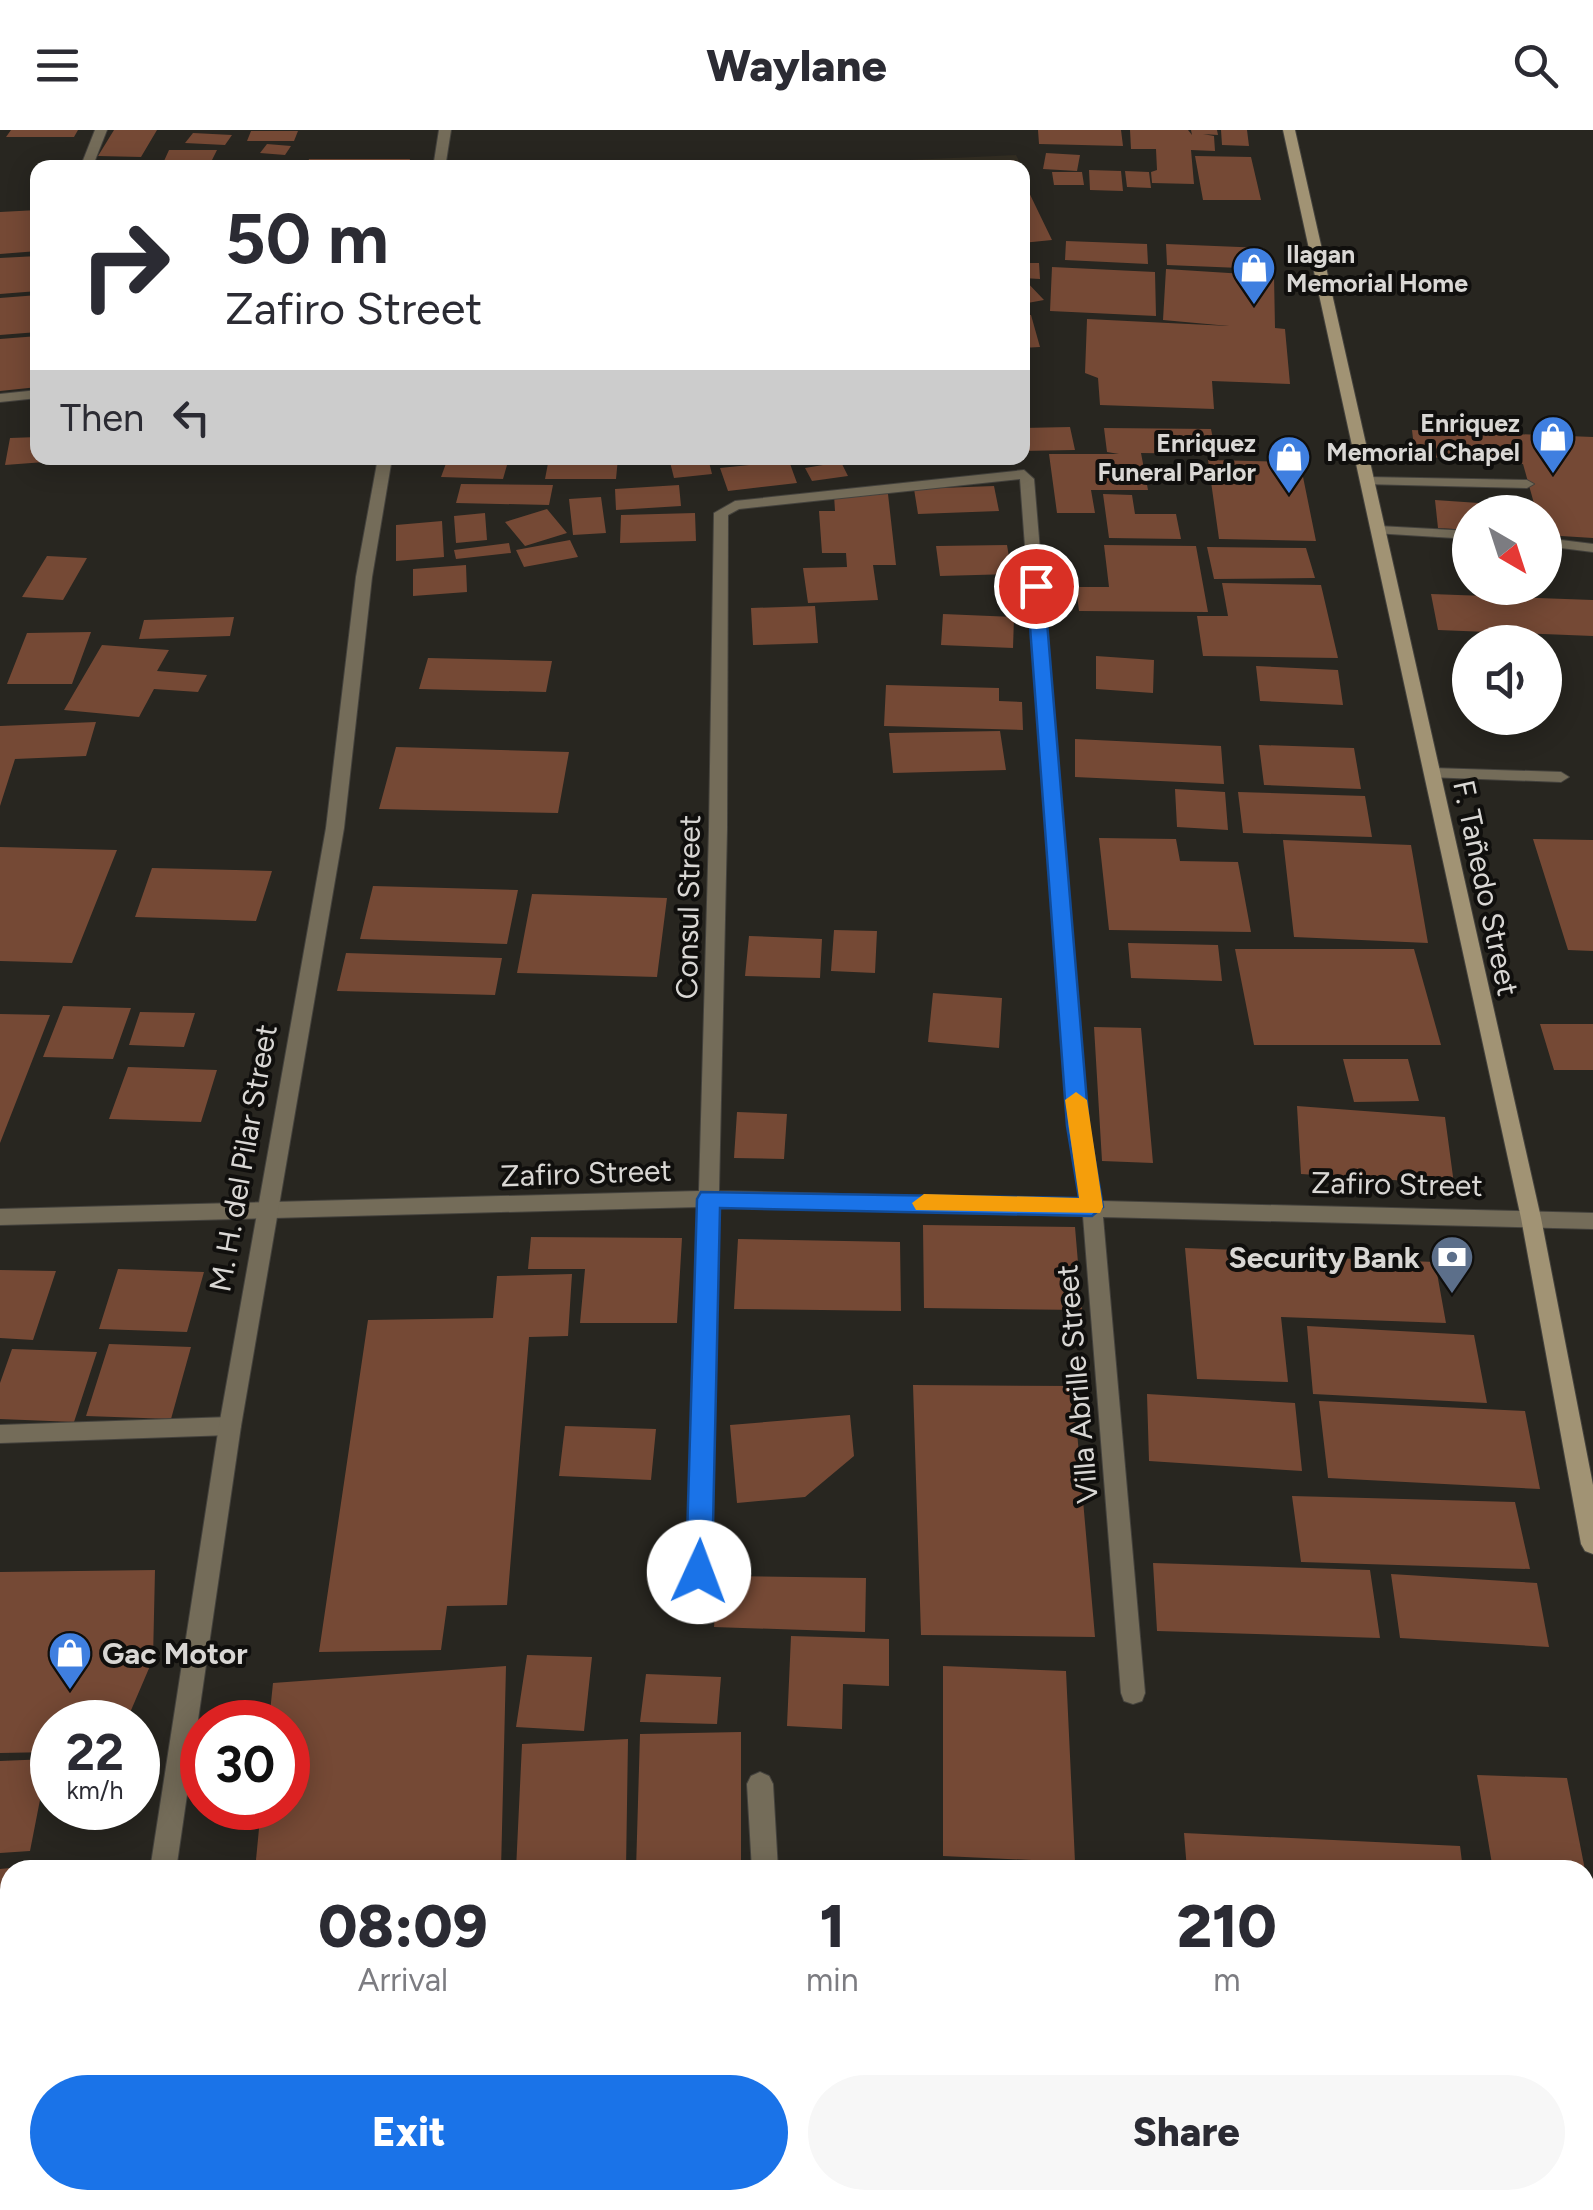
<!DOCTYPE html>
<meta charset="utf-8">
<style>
:root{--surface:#fff;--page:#f7f7f7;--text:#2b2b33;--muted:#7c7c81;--accent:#1a73e8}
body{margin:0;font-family:Figtree,sans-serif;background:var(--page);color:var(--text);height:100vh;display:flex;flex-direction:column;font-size:38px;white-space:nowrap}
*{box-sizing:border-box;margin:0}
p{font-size:32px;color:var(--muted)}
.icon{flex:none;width:55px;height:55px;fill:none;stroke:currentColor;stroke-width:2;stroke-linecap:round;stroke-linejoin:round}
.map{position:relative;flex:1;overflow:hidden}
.sheet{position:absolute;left:0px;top:1730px;width:1595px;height:350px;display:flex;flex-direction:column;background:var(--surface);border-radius:30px 30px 0 0;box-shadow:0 5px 25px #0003}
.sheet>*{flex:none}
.top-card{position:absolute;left:30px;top:30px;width:1000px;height:305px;border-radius:20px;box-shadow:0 5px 25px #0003;background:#fff;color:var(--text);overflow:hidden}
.needle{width:65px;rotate:141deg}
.controls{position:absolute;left:1452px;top:365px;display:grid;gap:20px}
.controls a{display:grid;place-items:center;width:110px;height:110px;border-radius:50%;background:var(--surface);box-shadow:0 5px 25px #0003;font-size:50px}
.speed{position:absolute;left:30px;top:1570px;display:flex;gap:20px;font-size:50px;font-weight:700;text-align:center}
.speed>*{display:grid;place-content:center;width:130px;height:130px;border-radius:50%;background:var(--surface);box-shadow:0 5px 25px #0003;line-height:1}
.speed small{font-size:25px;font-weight:400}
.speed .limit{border:15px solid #d22;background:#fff;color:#111}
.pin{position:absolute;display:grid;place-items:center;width:85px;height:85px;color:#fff;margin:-42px;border:5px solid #fff;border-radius:50%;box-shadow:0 2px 10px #0007}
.me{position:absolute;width:110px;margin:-55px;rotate:2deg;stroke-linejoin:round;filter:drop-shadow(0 0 8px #0008)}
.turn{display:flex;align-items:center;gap:35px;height:210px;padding:0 30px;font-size:45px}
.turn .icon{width:130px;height:130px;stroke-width:2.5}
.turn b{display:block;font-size:70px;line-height:85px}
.then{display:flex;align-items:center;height:95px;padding:0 30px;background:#0003;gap:20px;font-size:38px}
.eta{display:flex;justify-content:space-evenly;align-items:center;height:170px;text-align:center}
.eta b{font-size:60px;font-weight:800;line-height:70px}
.action{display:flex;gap:20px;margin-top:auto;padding:20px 30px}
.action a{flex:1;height:115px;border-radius:60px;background:var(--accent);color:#fff;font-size:40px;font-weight:800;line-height:115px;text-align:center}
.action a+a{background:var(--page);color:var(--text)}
header{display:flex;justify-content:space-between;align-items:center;height:130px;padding:0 30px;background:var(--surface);font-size:45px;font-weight:800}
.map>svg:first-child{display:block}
</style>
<header><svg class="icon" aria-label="menu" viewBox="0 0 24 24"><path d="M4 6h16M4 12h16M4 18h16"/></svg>Waylane<svg class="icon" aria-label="search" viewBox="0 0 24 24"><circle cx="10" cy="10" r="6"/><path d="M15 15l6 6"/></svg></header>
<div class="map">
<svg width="1593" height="2080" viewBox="0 0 1593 2080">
<rect width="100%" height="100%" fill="#282620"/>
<!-- built -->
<path fill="#332e23" d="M1016,25L1022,37L740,38Z"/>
<!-- building -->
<path fill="#754935" d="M11,0H78L74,7H6Z
M114,0H157L141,27L98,26Z
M1038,0H1121L1123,16L1039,14Z
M1130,0H1188L1192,5L1191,0H1217L1218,5L1203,4L1214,6L1215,21L1191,20L1194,54L1152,53L1151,42L1157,40L1156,19H1131Z
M1221,0H1247L1249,16L1222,15Z
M251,1H298L294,11H247Z
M193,3L232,5L225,15L185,13Z
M267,14L291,16L285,25L260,23Z
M169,20H217L212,30H168L166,38H97L99,33L164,31Z
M1046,23L1080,25L1077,41L1043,39Z
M1195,26L1251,27L1261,70H1203Z
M309,29H410L408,38H306Z
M1014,30L1017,38H950V35Z
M1089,40L1121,41L1123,61L1090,60Z
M1125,41L1149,42L1151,58L1127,57Z
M1052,42H1082L1084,55H1054Z
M1022,48L1052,110L1022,113Z
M38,80V121L0,124V82Z
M1066,111L1147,114L1148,134L1065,130Z
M1166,114L1264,118L1265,139L1167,135Z
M38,126V161L0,164V128Z
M1022,133H1039L1040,149L1023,148L1044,170L1022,174Z
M1052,137L1155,142L1156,186L1050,181Z
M1166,139L1274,146L1275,198L1285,199L1290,254L1212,251L1214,279L1100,275L1098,248L1085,243L1087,189L1229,196L1163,190Z
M38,165V202L0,205V168Z
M1022,185H1031L1040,217L1022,218Z
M38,206V257L0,261V209Z
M1070,297L1075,320L1022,321V298Z
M1104,298L1211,299L1216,324L1141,323L1148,360H1091L1095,383H1057L1049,324H1119L1107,322Z
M1412,300L1593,307V408L1545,405V382H1470V400L1438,398L1435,370L1535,377L1523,334L1415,326Z
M38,307V328L71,330L5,335L10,308Z
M448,328H509L503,349L441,347Z
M549,328H618L616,349H545Z
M669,328H708L712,344L674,348Z
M1208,330L1300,332L1316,411L1219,409Z
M789,331L797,353L728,361L720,338Z
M841,332L848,346L812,351L805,338Z
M461,354L553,355L549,375L456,373Z
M679,355L681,376L616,380L615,359Z
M994,356L999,381L918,384L914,359Z
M888,364L896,435H873L878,470L808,473L803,438L847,437L846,423H822L819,381H835L834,365Z
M1103,364L1132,365L1135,384H1176L1181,409L1109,408Z
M601,367L606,403L573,405L569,369Z
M547,379L567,403L525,416L505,392Z
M485,383L487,410L456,413L454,386Z
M695,383L696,411L620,413L621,385Z
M442,391L444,427L396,431V395Z
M570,410L578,427L524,437L516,420Z
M509,413L511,423L456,429L454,420Z
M1007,415L1012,444L940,446L936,416Z
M1104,415L1196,416L1208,482L1079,481L1076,457H1109Z
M1207,417L1306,418L1315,448L1214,449Z
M47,426L87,428L63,470L22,467Z
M466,435L467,462L413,466V439Z
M1222,453L1321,455L1338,528L1203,526L1197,486H1228Z
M1431,464L1593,470V506L1438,500Z
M815,476L818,513L753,515L751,478Z
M943,484L1014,487L1013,518L941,515Z
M234,487L230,506L139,509L144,490Z
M91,502L72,554H7L27,503Z
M102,515L169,520L157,541L207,545L198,562L154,559L139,587L64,580Z
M1096,526L1154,530L1153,563L1096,559Z
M428,528L552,531L546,562L419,559Z
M1256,536L1338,540L1343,575L1260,571Z
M886,555L999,558V571L1022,572L1023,600L884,596Z
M96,592L86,626L15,629L0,676V596Z
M1000,601L1006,640L893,643L889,603Z
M1075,609L1221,616L1224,654L1075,647Z
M1259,615L1354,618L1361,659L1264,655Z
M396,617L569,622L558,683L379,679Z
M1175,659L1225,662L1228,700L1177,697Z
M1238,662L1365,666L1372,707L1243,703Z
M1099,708L1176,709L1180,731L1238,732L1251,802L1109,800Z
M1533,709L1593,710V821L1568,820Z
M1283,710L1411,715L1428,813L1294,807Z
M0,717L117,720L72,833L0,831Z
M152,738L272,741L256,791L135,787Z
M373,756L518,760L507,814L360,809Z
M532,764L667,768L657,847L517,843Z
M834,800L877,801L875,843L831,841Z
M749,806L822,809L820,848L745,846Z
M1128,813L1218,815L1222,851L1131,848Z
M1235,819H1414L1441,915H1254Z
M346,823L502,828L495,865L337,861Z
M933,863L1002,868L999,918L928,912Z
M63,876L131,878L113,929L43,927Z
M140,882L195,883L184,917L129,915Z
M0,884L50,885L0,1013Z
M1540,894H1593V940H1554Z
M1094,897L1141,898L1153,1033L1102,1031Z
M1343,929H1408L1419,971L1354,972Z
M128,937L217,940L201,992L109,989Z
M1297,976L1445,987L1454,1054L1301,1044Z
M737,982L787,984L784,1029L734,1028Z
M923,1095L1075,1097L1082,1180L924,1178Z
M531,1107L682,1108L677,1193H580L585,1139H528Z
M738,1109L900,1112L901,1181L734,1179Z
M1185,1118L1239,1120L1241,1138L1286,1140L1284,1126L1435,1132L1446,1193L1281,1187L1288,1252L1197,1249Z
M118,1139L204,1142L187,1202L99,1199Z
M0,1140L56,1141L33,1210L0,1208Z
M572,1144L568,1206L529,1207L507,1475L447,1476L441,1520L319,1522L368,1190L493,1188L497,1146Z
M1307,1196L1474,1205L1487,1273L1313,1264Z
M109,1214L191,1217L171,1289L86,1286Z
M12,1219L97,1222L74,1292L0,1289V1253Z
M913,1255L1073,1256L1095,1507L921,1505Z
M1147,1264L1295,1273L1302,1341L1149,1331Z
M1319,1271L1525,1281L1540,1359L1328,1348Z
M850,1285L854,1326L805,1367L737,1373L730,1295Z
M565,1296L656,1299L651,1350L559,1346Z
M1292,1366L1515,1372L1530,1439L1301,1432Z
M1153,1433L1370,1440L1380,1508L1157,1501Z
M155,1440L153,1529L126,1592H52V1622L0,1623V1442Z
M1391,1444L1537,1453L1549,1517L1400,1508Z
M718,1446L866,1448L865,1502L714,1497Z
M791,1506L889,1509V1556L843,1554L842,1599L787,1596Z
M527,1525L592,1527L584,1601L516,1597Z
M506,1536L501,1740H255L261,1678H288V1592H269L273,1553Z
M943,1536L1066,1541L1075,1732L943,1726Z
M646,1544L721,1547L717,1594L640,1592Z
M741,1602V1740H636L640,1604Z
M628,1609L626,1740H516L522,1614Z
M48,1629L30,1721L0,1723V1631Z
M1477,1645L1567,1648L1585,1740H1493Z
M1184,1703L1460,1716L1463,1740H1187Z
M10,1738V1837H0V1739Z
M1585,1792L1593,1793V1843H1585Z
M10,1852V1943H0V1853Z
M1585,1877H1593V2016L1585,2015Z
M0,1950H10V2021L0,2022Z
M10,2030V2070H52L51,2080H0V2031Z
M386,2070H563V2080H386Z
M1132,2070H1338V2071L1311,2080H1136Z"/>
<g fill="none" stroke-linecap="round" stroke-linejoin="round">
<!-- service casing -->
<g stroke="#44423d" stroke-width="2">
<path id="service" d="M38,260V268L0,272V264Z
M1368,347L1527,350L1534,354L1527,358L1363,354L1361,351Z
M1379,396L1470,401V409L1374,403L1372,400Z
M1545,408L1593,414V422L1545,416Z
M1433,638L1561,642L1569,647L1561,652L1427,647V639Z
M230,1287L238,1289L241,1296L238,1303L230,1305L0,1313V1295Z
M760,1642L769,1646L773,1654L778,1740H752L747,1654L751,1646Z
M239,2070H267L266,2080H238Z"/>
</g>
<!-- minor casing -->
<g stroke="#44423d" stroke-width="2">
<path id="minor" d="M95,0H107L92,38H80Z
M1024,340L1034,349L1088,995L1101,1071L1593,1083V1099L1103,1087L1145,1563L1142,1571L1133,1574L1124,1571L1121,1563L1083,1086L718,1077L710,1480L706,1488L698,1491L690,1488L686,1480L698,1077L0,1095V1079L699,1061L709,699L714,383L735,371ZM1020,349L1068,995L1081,1070L719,1061L727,699L728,385L739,379Z"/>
</g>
<!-- tertiary casing -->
<g stroke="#44423d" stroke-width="2">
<path id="tertiary" d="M439,0H451L445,38H433Z
M378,328H392L372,447L344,698L241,1296L176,1740H150L219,1296L326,698L356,447Z
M102,2070H130L128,2080H100Z"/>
</g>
<!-- secondary casing -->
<g stroke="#44423d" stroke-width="2">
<path id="secondary" d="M1283,0H1295L1541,1088L1593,1355V1424L1585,1421L1581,1414L1521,1088Z"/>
</g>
<!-- service -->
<use href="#service" fill="#746c59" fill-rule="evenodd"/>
<!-- minor -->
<use href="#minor" fill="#746c59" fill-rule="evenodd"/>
<!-- tertiary -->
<use href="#tertiary" fill="#746c59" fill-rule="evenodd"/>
<!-- secondary -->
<use href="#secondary" fill="#a19374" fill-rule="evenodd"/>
</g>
<!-- route -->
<path fill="#1a73e8" stroke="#114b97" stroke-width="2.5" d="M1036,450L1044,456L1089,996L1103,1077L1092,1086L720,1078L712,1442L708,1451L699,1454L689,1451L686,1442L697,1069L701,1062L1079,1068L1067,996L1027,456Z"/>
<!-- slow -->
<path fill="#f59e0b" d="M1076,962L1087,970L1103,1077L1100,1083L916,1080L912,1073L924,1064L1079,1068L1065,970Z"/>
<!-- icons -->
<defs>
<g id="shop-pin" transform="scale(2.25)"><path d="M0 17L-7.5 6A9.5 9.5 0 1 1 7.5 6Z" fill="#3f7fe0" stroke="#100f0d"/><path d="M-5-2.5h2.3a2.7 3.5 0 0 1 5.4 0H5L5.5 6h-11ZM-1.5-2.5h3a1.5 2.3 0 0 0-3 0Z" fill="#fff"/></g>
<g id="bank-pin" transform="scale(2.25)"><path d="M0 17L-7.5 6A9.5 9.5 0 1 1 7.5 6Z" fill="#5c6f8a" stroke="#100f0d"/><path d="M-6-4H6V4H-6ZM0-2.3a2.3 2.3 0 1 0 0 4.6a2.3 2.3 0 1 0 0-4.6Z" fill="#fff"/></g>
</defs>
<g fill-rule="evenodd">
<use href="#shop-pin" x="1254" y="138"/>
<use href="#shop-pin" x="1553" y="307"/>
<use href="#shop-pin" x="1289" y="327"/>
<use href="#bank-pin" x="1452" y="1127"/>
<use href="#shop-pin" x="70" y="1523"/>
</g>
<g text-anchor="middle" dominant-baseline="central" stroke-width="8" stroke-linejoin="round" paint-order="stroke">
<!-- far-poi labels -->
<g font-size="25" font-weight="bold" fill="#d9d7d4" stroke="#100f0d" text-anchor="end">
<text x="1286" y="124" text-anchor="start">Ilagan<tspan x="1286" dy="29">Memorial Home</tspan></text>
<text x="1520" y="293">Enriquez<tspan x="1520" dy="29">Memorial Chapel</tspan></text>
<text x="1256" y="313">Enriquez<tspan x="1256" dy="29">Funeral Parlor</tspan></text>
</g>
<!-- street labels -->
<g font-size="30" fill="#d9d7d4" stroke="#100f0d">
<text transform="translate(1486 758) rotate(78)">F. Tañedo Street</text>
<text transform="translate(688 777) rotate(-89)">Consul Street</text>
<text transform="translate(243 1028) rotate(-80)">M. H. del Pilar Street</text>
<text transform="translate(586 1043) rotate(-2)">Zafiro Street</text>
<text transform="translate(1397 1054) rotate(1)">Zafiro Street</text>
<text transform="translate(1077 1254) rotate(-95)">Villa Abrille Street</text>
</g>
<!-- poi labels -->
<g font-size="30" font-weight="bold" fill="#d9d7d4" stroke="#100f0d" text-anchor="end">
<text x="1420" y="1127">Security Bank</text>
<text x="102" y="1523" text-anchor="start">Gac Motor</text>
</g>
</g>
</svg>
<div class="controls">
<a><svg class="needle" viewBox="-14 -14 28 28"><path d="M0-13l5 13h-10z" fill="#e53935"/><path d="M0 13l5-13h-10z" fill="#7c7c81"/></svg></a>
<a><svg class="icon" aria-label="sound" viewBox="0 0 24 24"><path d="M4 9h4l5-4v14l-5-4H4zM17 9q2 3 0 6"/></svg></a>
</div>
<div class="speed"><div>22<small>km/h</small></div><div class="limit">30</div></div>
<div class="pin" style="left:1036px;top:456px;background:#d93025"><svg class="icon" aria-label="arrive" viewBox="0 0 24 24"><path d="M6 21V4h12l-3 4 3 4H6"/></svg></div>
<svg class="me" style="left:699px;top:1442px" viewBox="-20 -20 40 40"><circle r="19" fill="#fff"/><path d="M0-13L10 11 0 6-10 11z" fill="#1a73e8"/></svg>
<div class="top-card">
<div class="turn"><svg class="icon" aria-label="right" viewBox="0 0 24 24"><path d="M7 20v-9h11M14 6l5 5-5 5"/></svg><div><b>50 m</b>Zafiro Street</div></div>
<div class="then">Then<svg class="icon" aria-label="left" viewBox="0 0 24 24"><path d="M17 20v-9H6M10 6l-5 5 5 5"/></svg></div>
</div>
<section class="sheet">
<div class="eta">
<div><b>08:09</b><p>Arrival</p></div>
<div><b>1</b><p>min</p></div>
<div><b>210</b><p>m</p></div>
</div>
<div class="action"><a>Exit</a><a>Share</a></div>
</section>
</div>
